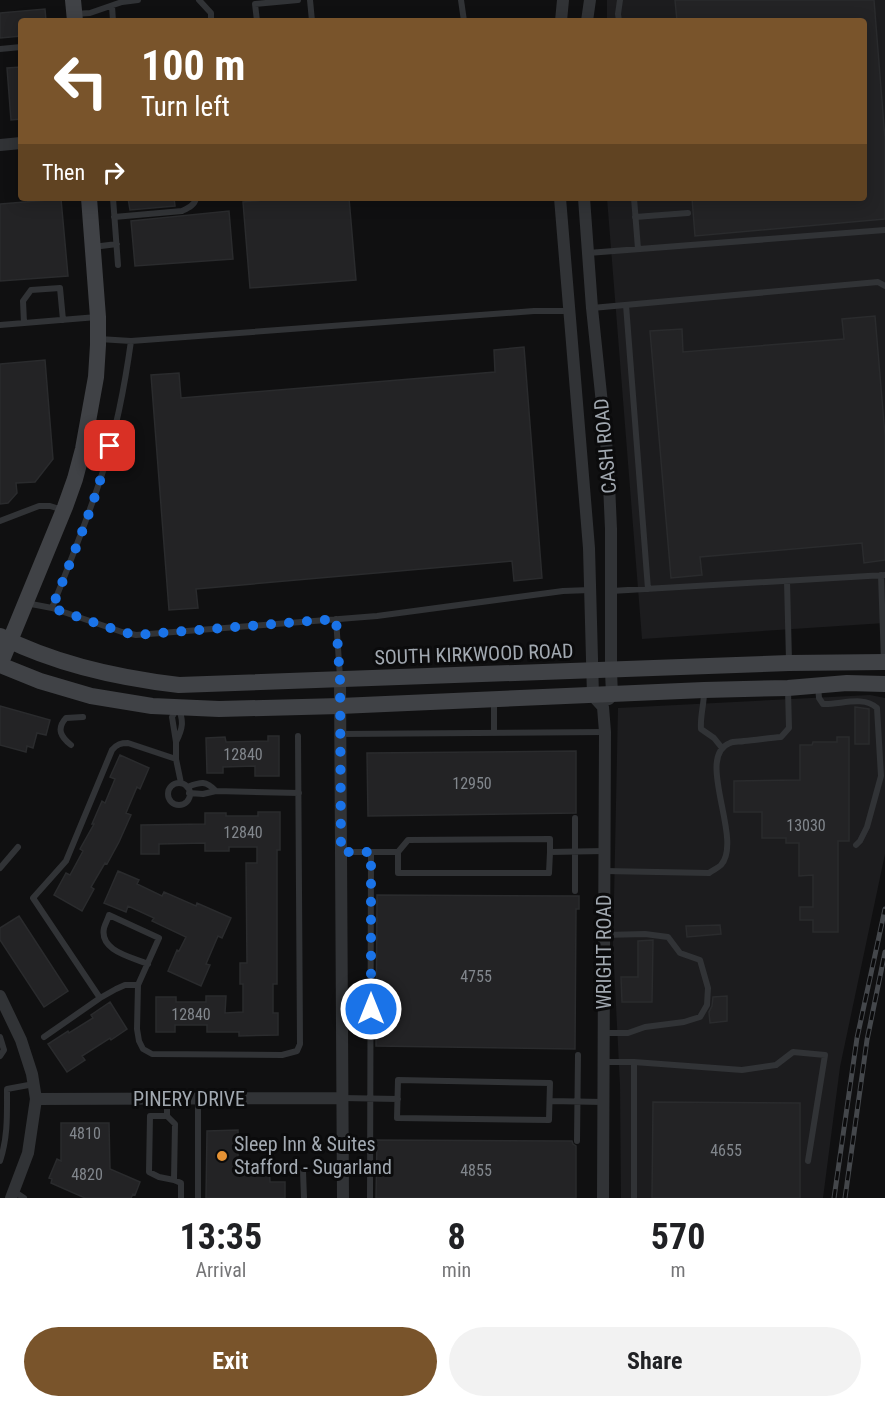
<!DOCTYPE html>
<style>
:root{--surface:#fff;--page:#f2f2f2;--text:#202124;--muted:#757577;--accent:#79542b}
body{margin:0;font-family:"Roboto Condensed",sans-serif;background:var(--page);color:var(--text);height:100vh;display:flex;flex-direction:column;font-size:22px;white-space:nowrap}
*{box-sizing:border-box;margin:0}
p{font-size:20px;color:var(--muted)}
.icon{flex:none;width:33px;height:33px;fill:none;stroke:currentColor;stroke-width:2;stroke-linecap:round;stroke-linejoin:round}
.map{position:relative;height:1198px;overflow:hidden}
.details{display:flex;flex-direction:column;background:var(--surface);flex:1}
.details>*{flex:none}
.top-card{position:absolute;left:18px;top:18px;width:849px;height:183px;border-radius:6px;box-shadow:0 3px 15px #0003;background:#79542b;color:#fff;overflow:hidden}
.pin{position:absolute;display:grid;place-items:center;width:51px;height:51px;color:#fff;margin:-26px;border-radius:12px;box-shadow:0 3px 9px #0006}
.me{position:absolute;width:66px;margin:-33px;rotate:0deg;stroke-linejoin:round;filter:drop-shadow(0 0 4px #0008)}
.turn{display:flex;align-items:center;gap:21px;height:126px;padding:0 24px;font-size:27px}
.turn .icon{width:78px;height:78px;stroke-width:2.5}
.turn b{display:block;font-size:42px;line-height:51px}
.then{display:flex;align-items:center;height:57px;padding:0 24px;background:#0003;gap:12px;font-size:22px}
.eta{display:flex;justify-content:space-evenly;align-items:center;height:102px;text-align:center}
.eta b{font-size:36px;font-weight:700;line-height:42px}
.primary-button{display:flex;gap:12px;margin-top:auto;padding:12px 24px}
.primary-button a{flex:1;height:69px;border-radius:36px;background:var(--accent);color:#fff;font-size:24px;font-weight:700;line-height:69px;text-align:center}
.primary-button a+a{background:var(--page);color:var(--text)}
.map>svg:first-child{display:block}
</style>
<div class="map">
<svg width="885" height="1198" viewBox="0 0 885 1198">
<rect width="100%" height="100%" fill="#101011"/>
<!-- built -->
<path fill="#1c1c1e" d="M607,0H885V623L642,639L607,198H864V21H607Z
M870,695L885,698V854L840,1067L823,1198H621L620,1085L613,946L618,708Z"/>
<!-- building -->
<path fill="#232325" stroke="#2a2b2d" stroke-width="1.5" d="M675,0H874L885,139V219L695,236L692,198H864V21H677Z
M45,9L46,21H21V36L0,38V13Z
M21,67V119L11,120L7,68Z
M128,198H174L175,206L130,210Z
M288,198H349L356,280L250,288L243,202Z
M61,199L68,276L0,281V204Z
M229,211L233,259L135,266L131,221Z
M875,316L885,435V560L864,563L862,543L700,557L702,575L671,578L650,331L682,329L683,352L844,339L842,319Z
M524,347L542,578L514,581L512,561L196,589L198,608L169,610L151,375L179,373L181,398L495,372L494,350Z
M45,360L53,459L35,482L16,483L17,493L8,503L0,504V364Z
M0,706L50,720L46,735L37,733L33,748L27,746L26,752L0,745Z
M855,707L869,709V744H855Z
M268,736H279V776H255V766L223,767V773H207L206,738L225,737L226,742L268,741Z
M837,737H849V841H838V932H813V920H800V907H813V875L799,876V843H786V838H762V812H734V781L800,780V745H812L813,742H837Z
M576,751V813L368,816L367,753Z
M120,755L149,768L140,789L137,787L126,813L131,815L119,842L107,864L105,863L91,887L94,889L82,911L54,895L66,873L70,875L83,851L80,849L94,824H92L102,801L105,803L115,779L110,777Z
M258,812H280V850H277V984H273V1013H278V1035L239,1036V1032H207V1025H175V1032H156V997H176V1002H206V996H226L225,1013L243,1012V984H240V963H247L246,863H257V847H229V851H205V843L159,844V854H141V825L205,824V813H226V816H258Z
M118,871L139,880L137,884L162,896L164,892L196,906L197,903L231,918L222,938L218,936L206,964L210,965L201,986L168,971L177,950L179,951L186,937L152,921L154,918L128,906L126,912L104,903Z
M377,895L579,896V909H576L575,1049L376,1046Z
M19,916L68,991L44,1007L0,940V928Z
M720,925L721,934L687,937L686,926Z
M653,940L652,1002H622L621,977H638V941Z
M727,996V1021L710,1023L709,1012L712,1006L713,997Z
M110,1002L127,1029L111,1040L110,1038L82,1056L85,1060L67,1072L48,1044L68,1031L69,1033L93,1018L91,1015Z
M653,1102L800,1103V1198H652Z
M61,1123H109L110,1169L140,1182L135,1195L133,1194L131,1198H85L51,1183L52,1179L49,1178L57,1159L61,1161Z
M238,1130V1162H265L266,1168L269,1167L270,1182H285V1198H206L207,1131Z
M377,1140L572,1141L573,1144L576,1146V1198H376Z"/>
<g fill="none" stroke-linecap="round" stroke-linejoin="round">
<!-- lane -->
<path stroke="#313336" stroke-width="6" d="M199,0L211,13V21
M310,0L312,21
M461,0L464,21
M112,6L113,21
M75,14L90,13L122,2L138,0
M257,21L255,4L298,0
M619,21L618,14L620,0
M0,49L21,47
M113,198L118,265
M634,198L638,249
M114,217L182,211C188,208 195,205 196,198
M635,217L688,213
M93,247L117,244
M588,253L885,230
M626,305L648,589
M592,308L878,282L885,286
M24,323L23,301L31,290L60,288L63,320
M0,325L97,317
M99,339L131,341L534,311H569
M0,521L39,506H50L63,510
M881,575L884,662
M787,581L789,661
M611,591L885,575
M26,603L52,608L122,632L136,635L377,616L563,591L590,590
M52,608C70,562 89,516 104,468C117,427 125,384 131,341
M336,619L340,677
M818,686L819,698L823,704C840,705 863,695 877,708L881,776L867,827L860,841L856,845
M704,692C704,705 700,716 701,729L714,738L722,748
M178,707C184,721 183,728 176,742L172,717Z
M494,733V700
M341,734L605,732
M176,742V759L181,783
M71,745C61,737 56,729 66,718L83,717
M168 794a11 11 0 1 1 22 0a11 11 0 1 1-22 0Z
M187,787C201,782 205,780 216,791
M189,793L203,794L216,791L299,793
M575,818V891
M341,852H398V873H549L550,852L604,851
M398,852L408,840L550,839V852
M0,868L18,847
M605,871L709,873C713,870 718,868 721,865C744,840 694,756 730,743C734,741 740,742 744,741C756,740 769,738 781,737L789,728L788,690
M148,964C132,957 99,951 104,928C105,924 108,919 109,915L159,938L138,985L137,1029L139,1041L143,1049L152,1054L282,1055L297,1051L300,1044L298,736
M100,998L33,898L66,861L112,750C117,744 121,743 128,743L176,759
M604,1033H628L645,1027L684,1022L700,1017L707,1005L708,988L700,960L680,953L668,937L645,934L604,935
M0,1037L4,1050L0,1056
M44,1037L100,998L116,989L125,985H138
M603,1062H634V1198
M634,1062L742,1070L776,1065L793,1052L825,1055L808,1161
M398,1080L550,1083L549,1120L397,1118Z
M342,1098L398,1099
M167,1099V1116L175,1124L174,1180L181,1183V1198
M198,1099V1198
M550,1101L603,1102
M167,1116H150L149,1172L159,1177L174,1180
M577,1141L578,1055
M0,1161C8,1137 7,1114 7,1089L34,1084
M303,1171L304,1198
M15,1192L24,1198
M370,1198L371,852"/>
<!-- street -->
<path stroke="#313336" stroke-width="12" d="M561,21L563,0
M587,21L590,0
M0,145L21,143
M560,198L589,548L593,696L603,707L605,732L603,1198
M584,198L592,308L608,461L611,529V671L612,695L609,699
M340,680L343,1198
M0,996L21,1040L32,1074L36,1099L28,1153L11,1198
M36,1099L342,1098"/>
<!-- secondary -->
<path stroke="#404246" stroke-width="16" d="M73,0L75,21
M0,636C55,664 118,678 179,685L789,663L885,662
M0,665L40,681L91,696L152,706L219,709L340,706L704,690L788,688L847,683L885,684
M0,665L65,507L75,479L83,449L96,377L98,345V317L89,198"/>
<!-- rail casing -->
<g stroke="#44474b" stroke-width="5">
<path id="rail" d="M834,1198L857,1038L885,909
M845,1198L867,1040L885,952"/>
</g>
<!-- rail -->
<use href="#rail" stroke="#0b0b0c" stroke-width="3" stroke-dasharray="9" stroke-linecap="butt"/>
</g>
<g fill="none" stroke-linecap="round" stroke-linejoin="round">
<!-- route -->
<path stroke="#1a73e8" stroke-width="10" stroke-dasharray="0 18" d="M110,446C96,501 73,555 52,608L122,632L136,635L336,619L340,680L341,852H371V1009"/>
</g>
<!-- markers -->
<circle fill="#e59234" stroke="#0b0b0c" stroke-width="2" cx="222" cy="1156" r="6"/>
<g text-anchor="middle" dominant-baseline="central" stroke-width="6" stroke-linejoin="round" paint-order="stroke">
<!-- number labels -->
<g font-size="16" fill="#82878d">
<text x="243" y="754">12840</text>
<text x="472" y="783">12950</text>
<text x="806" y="825">13030</text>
<text x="243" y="832">12840</text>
<text x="476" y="976">4755</text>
<text x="191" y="1014">12840</text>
<text x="85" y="1133">4810</text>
<text x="726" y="1150">4655</text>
<text x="476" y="1170">4855</text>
<text x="87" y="1174">4820</text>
</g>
<!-- street labels -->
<g font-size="20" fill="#a2a9b1" stroke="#0b0b0c">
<text transform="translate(605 446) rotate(-95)">CASH ROAD</text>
<text transform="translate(474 654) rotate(-2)">SOUTH KIRKWOOD ROAD</text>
<text transform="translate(604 952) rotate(-90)">WRIGHT ROAD</text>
<text x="189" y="1099">PINERY DRIVE</text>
</g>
<!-- poi labels -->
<g font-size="20" fill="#a2a9b1" stroke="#0b0b0c" text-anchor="start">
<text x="234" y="1144">Sleep Inn &amp; Suites<tspan x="234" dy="23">Stafford - Sugarland</tspan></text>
</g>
</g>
</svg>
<div class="pin" style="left:110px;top:446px;background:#d93025"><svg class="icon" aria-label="arrive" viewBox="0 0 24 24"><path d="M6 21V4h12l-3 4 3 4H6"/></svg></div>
<svg class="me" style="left:371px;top:1009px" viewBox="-20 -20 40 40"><circle r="17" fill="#1a73e8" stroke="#fff" stroke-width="3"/><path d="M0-11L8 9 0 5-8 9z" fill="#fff"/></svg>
<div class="top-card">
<div class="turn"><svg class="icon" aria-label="left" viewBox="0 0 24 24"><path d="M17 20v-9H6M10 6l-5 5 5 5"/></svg><div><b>100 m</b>Turn left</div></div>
<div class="then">Then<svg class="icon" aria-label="right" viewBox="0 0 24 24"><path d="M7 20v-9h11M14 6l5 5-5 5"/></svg></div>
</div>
</div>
<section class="details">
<div class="eta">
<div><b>13:35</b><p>Arrival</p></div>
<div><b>8</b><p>min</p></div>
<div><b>570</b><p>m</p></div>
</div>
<div class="primary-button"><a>Exit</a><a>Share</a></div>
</section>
